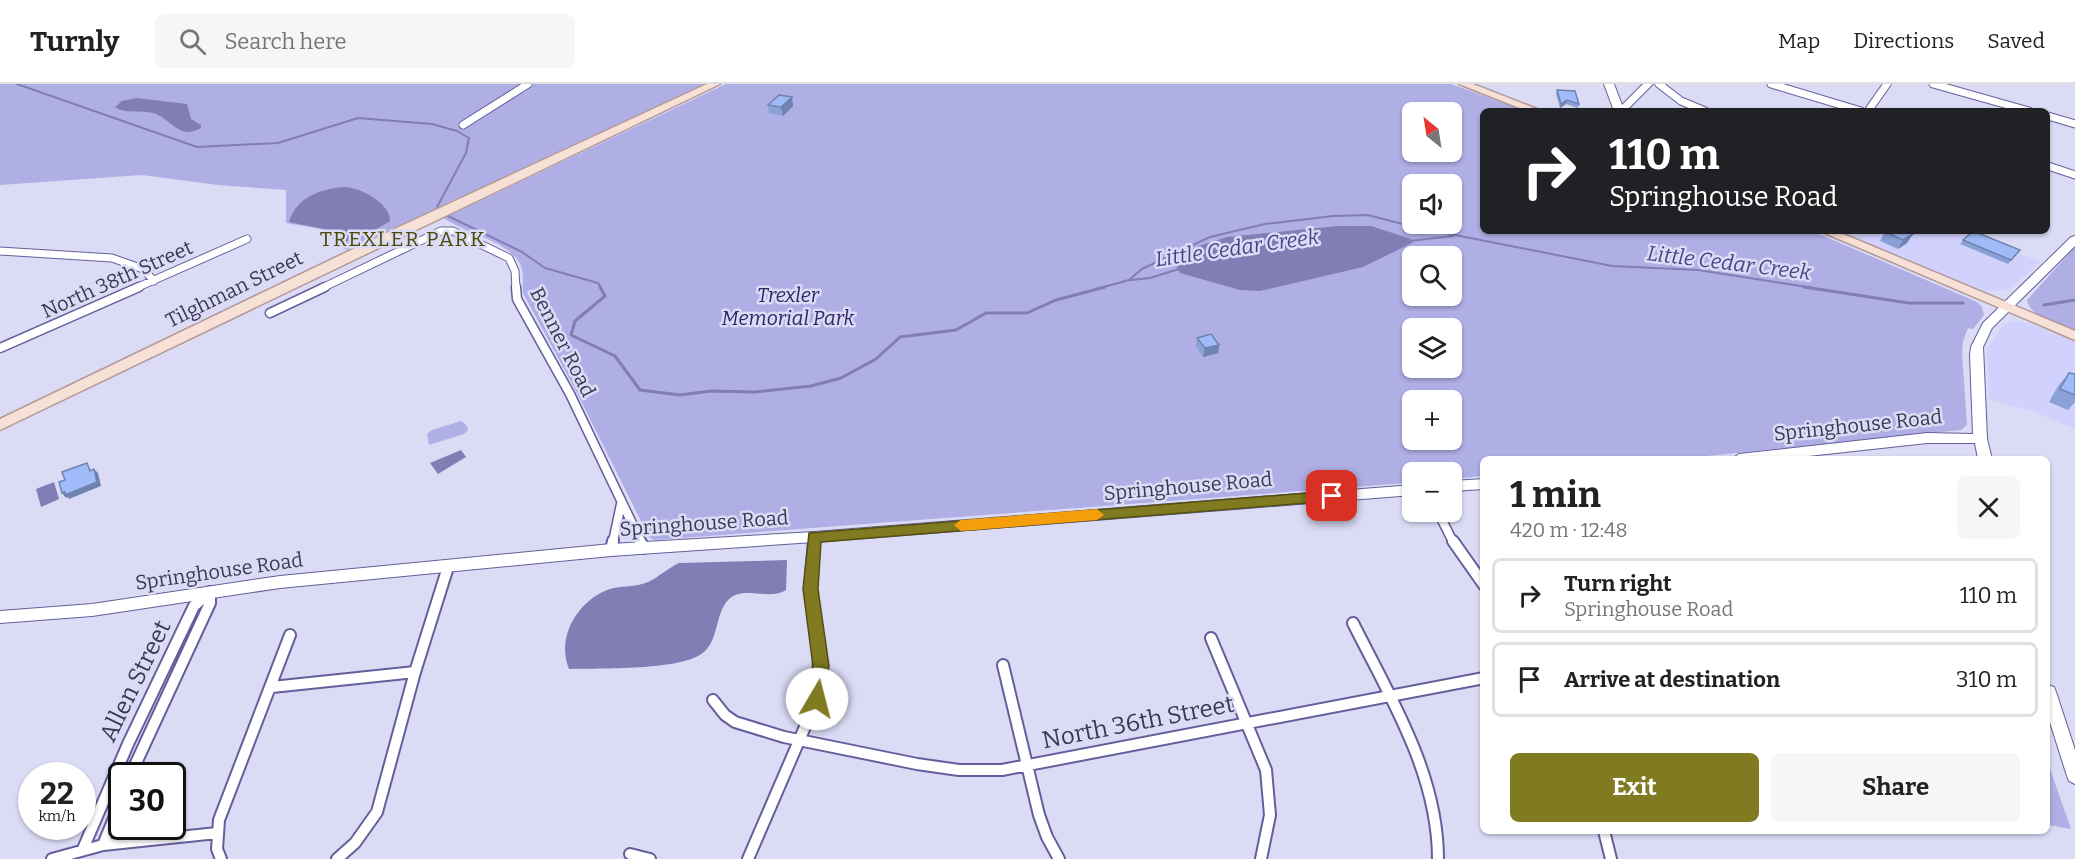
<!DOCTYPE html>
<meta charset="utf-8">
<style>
:root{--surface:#fff;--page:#f6f6f6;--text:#222;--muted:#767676;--line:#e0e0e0;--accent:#807a20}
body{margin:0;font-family:Bitter,serif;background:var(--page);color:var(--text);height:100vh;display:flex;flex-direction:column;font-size:22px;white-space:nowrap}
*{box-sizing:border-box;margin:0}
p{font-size:20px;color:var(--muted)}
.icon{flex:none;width:33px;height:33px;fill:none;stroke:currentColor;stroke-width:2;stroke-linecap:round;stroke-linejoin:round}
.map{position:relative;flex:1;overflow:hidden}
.sheet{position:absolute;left:1480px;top:372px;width:570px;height:378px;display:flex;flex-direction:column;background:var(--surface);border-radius:9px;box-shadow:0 2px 4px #0004}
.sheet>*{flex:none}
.guide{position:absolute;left:1480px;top:24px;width:570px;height:126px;border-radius:9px;box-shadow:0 2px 4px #0004;background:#202124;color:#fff;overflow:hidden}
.needle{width:39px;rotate:330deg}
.fabs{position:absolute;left:1402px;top:18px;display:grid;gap:12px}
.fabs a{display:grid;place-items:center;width:60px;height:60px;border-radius:9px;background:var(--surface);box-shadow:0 2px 4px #0004;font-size:30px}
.speed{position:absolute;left:18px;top:678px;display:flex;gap:12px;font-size:30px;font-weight:700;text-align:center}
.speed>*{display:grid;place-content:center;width:78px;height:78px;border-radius:50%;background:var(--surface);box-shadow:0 2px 4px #0004;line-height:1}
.speed small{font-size:15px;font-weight:400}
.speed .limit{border:3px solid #111;border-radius:9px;background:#fff;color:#111}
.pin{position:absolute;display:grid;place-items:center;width:51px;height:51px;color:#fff;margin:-26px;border-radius:12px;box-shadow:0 3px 9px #0006}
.me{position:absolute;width:66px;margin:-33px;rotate:8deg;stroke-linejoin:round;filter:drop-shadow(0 0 4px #0008)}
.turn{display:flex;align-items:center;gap:21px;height:126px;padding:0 30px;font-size:27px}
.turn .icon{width:78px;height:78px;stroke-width:2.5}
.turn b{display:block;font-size:42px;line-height:51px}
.round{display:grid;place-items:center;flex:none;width:63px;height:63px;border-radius:9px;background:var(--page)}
.head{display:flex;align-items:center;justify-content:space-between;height:102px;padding:0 30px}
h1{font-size:36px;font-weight:700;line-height:45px}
.primary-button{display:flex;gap:12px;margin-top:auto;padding:12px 30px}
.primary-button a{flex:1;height:69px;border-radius:9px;background:var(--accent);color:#fff;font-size:24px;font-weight:700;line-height:69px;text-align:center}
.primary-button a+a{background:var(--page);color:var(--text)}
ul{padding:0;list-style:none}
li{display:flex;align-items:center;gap:18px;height:75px;margin:0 12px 9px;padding:0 18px;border:3px solid var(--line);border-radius:9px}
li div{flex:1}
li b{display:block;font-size:22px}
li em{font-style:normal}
header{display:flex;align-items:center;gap:36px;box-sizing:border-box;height:84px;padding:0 30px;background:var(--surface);border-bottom:2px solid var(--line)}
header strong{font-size:28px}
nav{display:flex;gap:33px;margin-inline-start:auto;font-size:21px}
.search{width:420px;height:54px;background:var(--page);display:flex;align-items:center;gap:15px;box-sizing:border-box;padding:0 21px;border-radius:9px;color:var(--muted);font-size:22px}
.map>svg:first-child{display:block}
</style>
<header>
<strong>Turnly</strong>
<div class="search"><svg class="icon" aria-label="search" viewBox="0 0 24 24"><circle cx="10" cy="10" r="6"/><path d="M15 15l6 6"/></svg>Search here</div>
<nav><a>Map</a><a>Directions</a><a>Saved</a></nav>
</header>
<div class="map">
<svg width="2075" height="775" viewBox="0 0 2075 775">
<rect width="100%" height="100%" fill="#dbdbf6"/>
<!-- built -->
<path fill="#d2d1fe" d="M1834,147H1963L2040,178L2009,206L1984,207Z
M2013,237L2029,239L2075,258V345L2034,328L1989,315L1987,265L2003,241Z"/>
<!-- green -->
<path fill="#afaee5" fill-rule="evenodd" d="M0,0H704L346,166L321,145L286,139V106L218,101L142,91L0,101Z
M726,0H1451L1525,27H1484V147H1812L1977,218L1982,223L1984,231L1973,245L1968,244L1963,257L1962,269L1967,341L1961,346L1678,375H1484L1483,392L1452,395V388H1413V398L1407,399L654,456L649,453L577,309L523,209C522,201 524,193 522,185C515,158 465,150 444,134ZM1413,28H1452V68H1413ZM1413,100H1452V140H1413ZM1413,172H1452V212H1413ZM1413,244H1452V284H1413ZM1413,316H1452V356H1413Z
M2075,163V246C2060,240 2031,235 2027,216Z
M461,337L467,342L468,346L464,350L429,361L427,350L432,346Z
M2048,679L2071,745L2048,741Z"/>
<!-- water -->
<path fill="#817eb6" d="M137,14L187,20L191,35L201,41V44C179,57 171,34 153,29C141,26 124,30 115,23L122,17Z
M344,103C360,103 391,120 390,137L365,152L340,159L324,145L289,138C296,113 321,105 344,103Z
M1338,142H1371L1411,155L1414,158L1363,183L1260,207L1240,206L1180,189L1174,179L1199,162L1227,153Z
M461,366L466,373L438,390L430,379Z
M54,398L59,415L41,423L36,405Z
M787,476L786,506C770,517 744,501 729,515C715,529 719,555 704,568C683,587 598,584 569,585C556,554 577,518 607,506C620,501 635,504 648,498C659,493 668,484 679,479Z"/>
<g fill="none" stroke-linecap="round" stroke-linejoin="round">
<!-- stream-far1 -->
<path stroke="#817eb6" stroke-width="2" d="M17,0L197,63L278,59L358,34L432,40L457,47L469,54L466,69L437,123L448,132L522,168L545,184L598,199L601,204
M1409,157L1453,152
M1131,196L1150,194L1179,185
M1100,204L1129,196L1142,185L1210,153L1265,140L1333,132L1368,131L1410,142L1612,182L1698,186L1813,204"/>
<!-- stream -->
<path stroke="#817eb6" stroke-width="3" d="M600,203L605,212L575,237L571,251L615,272L640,306L680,311L711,307L755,308L811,302L841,294L876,275L900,253L956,246L986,229H1027L1056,216L1105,203
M1804,203L1909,219H1963
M2044,221L2075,216"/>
<!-- street-far2 casing -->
<g stroke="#645f9c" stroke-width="9">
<path id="street-far2" d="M1659,0L1681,17L1705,27
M1771,0L1861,27
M1933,0L2029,27
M1868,27L1887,0
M2048,32L2075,40
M463,41L528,0
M2048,82L2075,91
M0,167L112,174L143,185L154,197
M136,204L247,155
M322,204L441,147H453L509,174L515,187L516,204"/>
</g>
<!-- street-far1 casing -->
<g stroke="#645f9c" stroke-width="11">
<path id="street-far1" d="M516,203L517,215L570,310L641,458
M270,229L325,203
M0,264L139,203
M1438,428L1453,458
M613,458L621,420
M813,458L814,453"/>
</g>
<!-- street casing -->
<g stroke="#645f9c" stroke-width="14">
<path id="street" d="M640,457L644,464
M1453,457L1484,501
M611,466L613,457
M1353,539C1390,613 1438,690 1438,775
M1211,554L1266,686L1270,731L1261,775
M1003,581L1039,731L1047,753L1059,775
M272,603L415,588
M713,616L725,631L735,638L784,653L917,680L959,686H1002L1484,594
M130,692L210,519V508
M1604,747L1611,775
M103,761L122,715
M83,765L128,660L194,522L210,508
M630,770L650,775
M52,775L103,761L217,749
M221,775L217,765L219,736L290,551
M337,775L355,759L377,728L415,588L448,483
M748,775L817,615L819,573L810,504L814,457"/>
</g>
<!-- secondary casing -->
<g stroke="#645f9c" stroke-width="2">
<path id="secondary" d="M1604,0H1614L1622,21L1643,0H1653L1626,27H1614Z
M2075,152V162L1992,244L1983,263L1987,355L1992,375H1978L1975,359H1927L1781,375H1732L1739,370L1927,349L1973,350L1970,271L1971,263L1983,239L2071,153Z
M1484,395V405L1452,407V397Z
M1413,401V411L814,458L611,472L280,504L92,532L0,539V527L92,520L280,492L611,460L814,448Z
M2048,601L2054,603L2056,608L2075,666V700L2069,697L2067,692L2048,632Z"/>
</g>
<!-- primary casing -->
<g stroke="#b29897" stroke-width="3">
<path id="primary" d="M707,0H720L0,346V335L401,142Z
M1459,0H1473L1542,27H1527Z
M1820,147H1836L2075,247V256Z"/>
</g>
<!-- street-far2 -->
<use href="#street-far2" stroke="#fff" stroke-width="7"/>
<!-- street-far1 -->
<use href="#street-far1" stroke="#fff" stroke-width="8"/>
<!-- street -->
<use href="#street" stroke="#fff" stroke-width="10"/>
<!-- secondary -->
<use href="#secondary" fill="#fff" fill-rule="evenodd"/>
<!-- primary -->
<use href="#primary" fill="#f7e0d6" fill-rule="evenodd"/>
</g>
<!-- wall -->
<path fill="#89a1d6" d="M1557,6L1579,20L1578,24L1566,20L1560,24L1556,10Z
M768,21L793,22L783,32L769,29Z
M1887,147L1907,159L1898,165L1880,157L1885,148Z
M1963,156L2020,166L2008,180L1960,160Z
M1197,254L1218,269L1203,273L1196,262Z
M2069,289L2075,290V318L2068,326L2049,318L2058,302Z"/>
<!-- shaded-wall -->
<path fill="#6f83ae" d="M792,13L793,22L783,32L781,23Z
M1567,16L1566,20L1560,24L1561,20Z
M1913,150L1907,159L1898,165L1903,156Z
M1219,261L1218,269L1203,273L1205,264Z
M94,385L98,389L101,402L69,415L68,413L66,414L62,409Z"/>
<!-- building -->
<path fill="#9fbbf9" stroke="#6f83ae" stroke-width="1.5" d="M1557,6L1575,7L1579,20L1567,16L1561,20Z
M779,11L792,13L781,23L768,21Z
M1887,147H1906L1913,150L1903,156L1885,148Z
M1973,147L2020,166L2011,176L1963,156Z
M1211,250L1219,261L1205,264L1197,254Z
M2069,289L2075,290V311L2060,305Z
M87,379L90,387L94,385L97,398L65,411V408L62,409L59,398L65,396L62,388Z"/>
<!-- route -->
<path fill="#807a20" stroke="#534f15" stroke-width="1.5" d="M1332,407L1339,412L1332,417L821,458L818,505L829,582L823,620L817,622L811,620L809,615L813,582L803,505L809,449Z"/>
<!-- slow -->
<path fill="#f59e0b" d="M1097,425L1104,431L1097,436L961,447L954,441L961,436Z"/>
<g text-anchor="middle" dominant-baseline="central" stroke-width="5" stroke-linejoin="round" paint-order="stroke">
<!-- street labels -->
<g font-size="20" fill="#3a3955" stroke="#dbdbf6">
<text transform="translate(117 195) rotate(-24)">North 38th Street</text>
<text transform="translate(234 205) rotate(-26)">Tilghman Street</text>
<text transform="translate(563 258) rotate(63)">Benner Road</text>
<text transform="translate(1858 341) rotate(-6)">Springhouse Road</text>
<text transform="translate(1188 402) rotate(-5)">Springhouse Road</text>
<text transform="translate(704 439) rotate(-4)">Springhouse Road</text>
<text transform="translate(219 487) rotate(-8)">Springhouse Road</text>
</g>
<!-- park labels -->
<g font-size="20" font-style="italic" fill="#312569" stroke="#dbdbf6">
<text x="788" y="211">Trexler<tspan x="788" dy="23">Memorial Park</tspan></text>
</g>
<!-- neighbourhood labels -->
<g font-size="21" letter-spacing="1.5" fill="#4d4908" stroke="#dbdbf6">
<text x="403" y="155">TREXLER PARK</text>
</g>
<!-- water labels -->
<g font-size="21" font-style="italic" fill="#4a4288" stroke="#dbdbf6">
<text transform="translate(1237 164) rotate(-8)">Little Cedar Creek</text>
<text transform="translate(1729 179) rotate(7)">Little Cedar Creek</text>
</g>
<!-- near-street labels -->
<g font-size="24" fill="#3a3955" stroke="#dbdbf6">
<text transform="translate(135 597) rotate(-64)">Allen Street</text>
<text transform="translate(1138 638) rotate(-11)">North 36th Street</text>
</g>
</g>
</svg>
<div class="fabs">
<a><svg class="needle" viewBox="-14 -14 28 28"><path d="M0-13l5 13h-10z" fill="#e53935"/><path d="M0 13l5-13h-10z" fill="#767676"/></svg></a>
<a><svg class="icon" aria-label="sound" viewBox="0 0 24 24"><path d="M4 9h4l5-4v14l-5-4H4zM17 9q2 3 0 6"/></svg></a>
<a><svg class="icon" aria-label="search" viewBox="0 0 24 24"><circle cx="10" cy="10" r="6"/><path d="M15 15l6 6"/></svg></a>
<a><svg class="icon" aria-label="layers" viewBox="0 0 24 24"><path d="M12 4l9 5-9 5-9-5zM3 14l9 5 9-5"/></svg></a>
<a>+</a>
<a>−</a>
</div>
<div class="speed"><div>22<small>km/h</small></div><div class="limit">30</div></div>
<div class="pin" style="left:1332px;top:412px;background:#d93025"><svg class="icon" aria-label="arrive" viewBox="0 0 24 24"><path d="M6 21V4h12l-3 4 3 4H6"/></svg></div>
<svg class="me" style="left:817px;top:615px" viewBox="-20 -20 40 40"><circle r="19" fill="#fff"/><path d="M0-13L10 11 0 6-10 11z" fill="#807a20"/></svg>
<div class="guide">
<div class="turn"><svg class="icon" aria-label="right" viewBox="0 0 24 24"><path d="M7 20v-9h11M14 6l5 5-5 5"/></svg><div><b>110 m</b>Springhouse Road</div></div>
</div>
<section class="sheet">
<div class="head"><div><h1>1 min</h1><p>420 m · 12:48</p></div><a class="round"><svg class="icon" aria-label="close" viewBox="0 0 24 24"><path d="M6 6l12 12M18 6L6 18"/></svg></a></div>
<ul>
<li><svg class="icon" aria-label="right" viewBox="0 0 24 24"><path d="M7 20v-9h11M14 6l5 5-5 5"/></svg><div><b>Turn right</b><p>Springhouse Road</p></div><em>110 m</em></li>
<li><svg class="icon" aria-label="arrive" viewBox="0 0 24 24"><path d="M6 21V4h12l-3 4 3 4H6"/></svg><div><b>Arrive at destination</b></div><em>310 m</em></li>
</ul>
<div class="primary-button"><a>Exit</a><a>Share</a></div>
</section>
</div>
